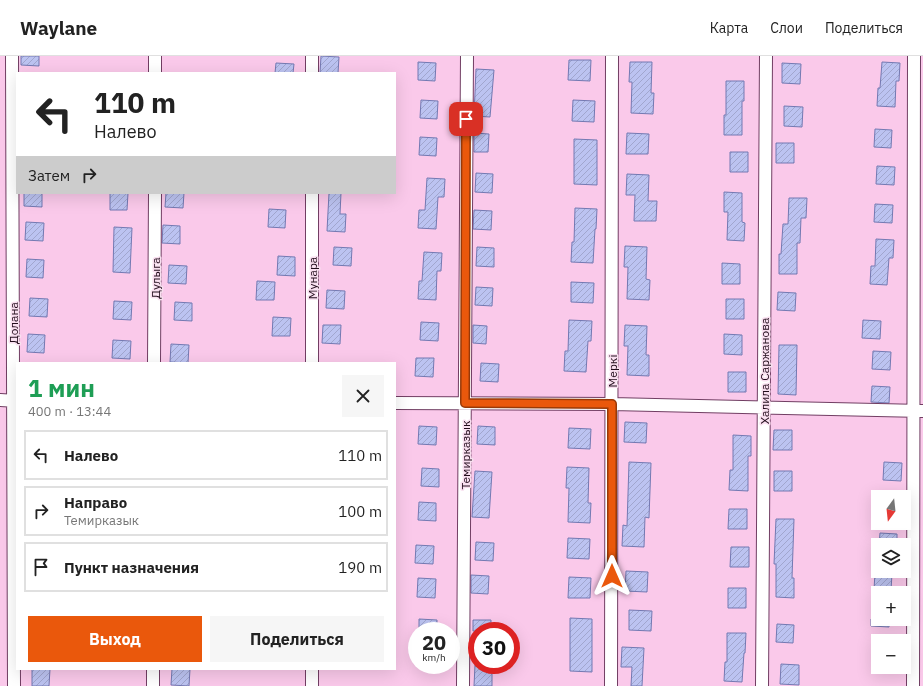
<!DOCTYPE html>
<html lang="ru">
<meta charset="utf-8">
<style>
:root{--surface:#fff;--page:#f6f6f6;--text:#222;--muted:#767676;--line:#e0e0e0;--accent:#ea580c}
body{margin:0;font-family:"IBM Plex Sans",sans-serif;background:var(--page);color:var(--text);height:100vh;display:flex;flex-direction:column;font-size:15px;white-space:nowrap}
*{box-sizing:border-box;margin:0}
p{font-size:13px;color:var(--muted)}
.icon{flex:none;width:22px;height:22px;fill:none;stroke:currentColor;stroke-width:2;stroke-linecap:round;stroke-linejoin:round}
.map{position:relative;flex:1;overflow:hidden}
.side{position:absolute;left:16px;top:306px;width:380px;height:308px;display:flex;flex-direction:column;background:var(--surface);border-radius:0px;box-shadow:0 4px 16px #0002}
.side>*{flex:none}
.top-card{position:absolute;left:16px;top:16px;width:380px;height:122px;border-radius:0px;box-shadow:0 4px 16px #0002;background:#fff;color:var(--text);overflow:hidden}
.needle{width:26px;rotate:195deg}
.fabs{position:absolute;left:871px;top:434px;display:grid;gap:8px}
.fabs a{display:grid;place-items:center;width:40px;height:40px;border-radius:0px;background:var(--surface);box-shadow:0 4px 16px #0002;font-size:20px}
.speed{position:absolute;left:408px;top:566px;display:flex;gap:8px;font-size:20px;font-weight:700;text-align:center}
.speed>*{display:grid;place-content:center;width:52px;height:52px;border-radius:50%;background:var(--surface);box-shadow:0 4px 16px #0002;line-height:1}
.speed small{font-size:10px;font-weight:400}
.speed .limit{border:6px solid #d22;background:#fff;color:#111}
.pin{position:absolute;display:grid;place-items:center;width:34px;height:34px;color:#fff;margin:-17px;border-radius:8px;box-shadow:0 2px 6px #0006}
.me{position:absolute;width:44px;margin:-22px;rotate:0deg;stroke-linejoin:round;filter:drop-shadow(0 0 3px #0008)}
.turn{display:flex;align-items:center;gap:14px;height:84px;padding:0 12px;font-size:18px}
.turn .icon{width:52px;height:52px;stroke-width:2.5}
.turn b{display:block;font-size:28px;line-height:34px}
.then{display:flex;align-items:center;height:38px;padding:0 12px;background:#0003;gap:8px;font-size:15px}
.round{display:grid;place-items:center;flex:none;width:42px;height:42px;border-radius:0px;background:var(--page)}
.headline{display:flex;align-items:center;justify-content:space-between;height:68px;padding:0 12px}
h1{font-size:24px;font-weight:700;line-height:30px;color:#1e9e55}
.primary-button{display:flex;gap:8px;margin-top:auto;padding:8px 12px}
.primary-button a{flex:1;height:46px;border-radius:0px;background:var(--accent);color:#fff;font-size:16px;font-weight:700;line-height:46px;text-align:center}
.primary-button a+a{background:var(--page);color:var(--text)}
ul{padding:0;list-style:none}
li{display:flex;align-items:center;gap:12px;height:50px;margin:0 8px 6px;padding:0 4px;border:2px solid var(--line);border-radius:0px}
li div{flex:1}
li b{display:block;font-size:15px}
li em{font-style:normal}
header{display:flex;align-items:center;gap:24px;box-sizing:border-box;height:56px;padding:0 20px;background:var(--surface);border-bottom:1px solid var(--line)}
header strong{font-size:19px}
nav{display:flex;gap:22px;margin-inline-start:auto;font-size:14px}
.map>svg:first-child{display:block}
</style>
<header>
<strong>Waylane</strong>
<nav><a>Карта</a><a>Слои</a><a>Поделиться</a></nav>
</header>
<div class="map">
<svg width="923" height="630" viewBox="0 0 923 630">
<defs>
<pattern id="building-hatch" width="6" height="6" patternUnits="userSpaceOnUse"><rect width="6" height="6" fill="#bcc3f1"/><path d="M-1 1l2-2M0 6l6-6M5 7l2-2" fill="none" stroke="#a1a6ce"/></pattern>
</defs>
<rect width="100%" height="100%" fill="#fac9ea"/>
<!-- building -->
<path fill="url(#building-hatch)" stroke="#7379b2" d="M21,0H39V10L21,9Z
M321,0L339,1L338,17H320Z
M569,4H591L590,25L568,24Z
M418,6L436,7L435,25L418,24Z
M630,6H652L651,37H654L653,58L631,57L632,26H629Z
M882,6L900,7L899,25H896L895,51L877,50L878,32H880Z
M276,7L294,8L293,17H275Z
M782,7L801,8L800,28L782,27Z
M476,13L494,14L490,61L474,60Z
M726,25H744V45H742V79H724V59H726Z
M421,44L438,45L437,63L420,62Z
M573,44L595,45L594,66L572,65Z
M784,50L803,51L802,71L784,70Z
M875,73L892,74L891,92L874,91Z
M474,77L489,78L488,96H474Z
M627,77L649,78L648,98H626Z
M420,81L437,82L436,100L419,99Z
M574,83L597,84V129L574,128Z
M776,87H794V107H776Z
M730,96H748V116H730Z
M877,110L895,111L894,129L876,128Z
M476,117L493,118L492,137L475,136Z
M627,118L649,119L648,145H657L656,165H634L635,139H626Z
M427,122L445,123L444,141H438L436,173L418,172L419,154H425Z
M724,136L742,137V166L745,167L744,185L727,184L728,156H724Z
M24,137H42V151L24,150Z
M110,137H128L127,154H110Z
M166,137H184L183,152L165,151Z
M329,137H341L340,158H346L345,176L327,175Z
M789,142H807L806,162H801L800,187H797V218H779V198H781L783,168H788Z
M875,148L893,149L892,167L874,166Z
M575,152L597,153L596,173H595L593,207L571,206L572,186H574Z
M269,153L286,154L285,172L268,171Z
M474,154L492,155L491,174L473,173Z
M26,166L44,167L43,185L25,184Z
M163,169L180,170V188L162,187Z
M114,171L132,172L130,217L113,216Z
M876,183L894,184L893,202H889L887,229L870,228L871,210H875Z
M625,190L647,191L646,223L650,224L649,244L627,243L628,211H624Z
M334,191L352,192L351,210L333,209Z
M477,191L494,192V211L476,210Z
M424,196L442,197L441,215H437L436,244L418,243L419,225H422Z
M278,200L295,201V220L277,219Z
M27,203L44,204L43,222L26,221Z
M722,207L740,208V228H722Z
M169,209L187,210L186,228L168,227Z
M257,225L275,226L274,244H256Z
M571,226L594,227L593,247L571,246Z
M476,231L493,232L492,250L475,249Z
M327,234L345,235L344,253L326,252Z
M778,236L796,237L795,255L777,254Z
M30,242L48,243L47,261L29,260Z
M726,243H744V263H726Z
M114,245L132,246L131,264L113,263Z
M175,246L192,247V265L174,264Z
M273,261L291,262L290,280H272Z
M569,264L592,265L591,285H588L586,316L564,315L565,295H568Z
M863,264L881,265L880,283L862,282Z
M421,266L439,267L438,285L420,284Z
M323,269H341L340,288L322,287Z
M473,269L487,270L486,288L473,287Z
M625,269L647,270L646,299H649V320L627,319L628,290H624Z
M28,278L45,279L44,297L27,296Z
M724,278L742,279V299L724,298Z
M113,284L131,285L130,303L112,302Z
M171,288L189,289L188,307L170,306Z
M779,289H797L796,339L778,338Z
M873,295L891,296L890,314L872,313Z
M416,302H434L433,321L415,320Z
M481,307L499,308L498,326L480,325Z
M728,316H746V336H728Z
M872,330L890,331L889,347L871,346Z
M625,366L647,367L646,387L624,386Z
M419,370L437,371L436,389L418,388Z
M478,370L495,371V389L477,388Z
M569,372L591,373L590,393L568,392Z
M774,374H792V394H773Z
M733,379L751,380V400H748V435L729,434L730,414H733Z
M629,406L651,407L649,462L645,461L644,491L622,490L623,469L627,470Z
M884,406L902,407L901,425L883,424Z
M567,411L589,412L588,447H591L590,467L568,466L569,432H566Z
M422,412L439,413V431L421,430Z
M475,415L492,416L489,462L472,461Z
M774,415H792V435H774Z
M419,446L436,447V465L418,464Z
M729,453H747V473H728Z
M776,463H794L792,522H794V542L776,541V508H774Z
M880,477L897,478V489H879Z
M568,482L590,483L589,503L567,502Z
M476,486L494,487L493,505L475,504Z
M416,489L434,490L433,508L415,507Z
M731,491H749V511H730Z
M626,515L648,516L647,536L625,535Z
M875,516L892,517L891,535L874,534Z
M471,519L489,520L488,538L471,537Z
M569,521L591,522L590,542H568Z
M418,522L436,523L435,542L417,541Z
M728,532H746V552H728Z
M629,554L652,555L651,575L629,574Z
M570,562L592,563V616L570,615Z
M419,563L437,564V575H419Z
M871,563H889V571L871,570Z
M473,564H491V575H473Z
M777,568L794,569L793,587L776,586Z
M727,577H746L745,597H744L742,626L724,625L725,606H727Z
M622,591L644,592L642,630H631L632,611H621Z
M781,608L799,609V629L780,628Z
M475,609H492V630H474Z
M32,613H50L49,630H32Z
M172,613H190L189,630L171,629Z"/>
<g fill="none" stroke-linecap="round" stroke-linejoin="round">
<!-- minor casing -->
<g stroke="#713e63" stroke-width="14">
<path id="minor" d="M12,0L14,630
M312,0V17
M155,17V0
M312,137V307
M154,307L155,137
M0,344L17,345
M395,347L612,348L923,355
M153,630V613
M312,630V613
M463,630L467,0
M611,630L612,0
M762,630L766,0
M913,630L914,0"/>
</g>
<!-- minor -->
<use href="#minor" stroke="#fff" stroke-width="12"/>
</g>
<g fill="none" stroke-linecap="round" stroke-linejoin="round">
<!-- route casing -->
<g stroke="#983908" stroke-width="10">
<path id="route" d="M466,63L465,347L612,348V520"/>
</g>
<!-- route -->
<use href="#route" stroke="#ea580c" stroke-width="7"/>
</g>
<g text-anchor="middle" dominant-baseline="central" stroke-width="3" stroke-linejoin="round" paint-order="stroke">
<!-- street labels -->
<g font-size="12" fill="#220d1c" stroke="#f8dfef">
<text transform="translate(155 222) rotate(-90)">Дулыга</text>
<text transform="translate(312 222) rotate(-90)">Мунара</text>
<text transform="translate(13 267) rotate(-90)">Долана</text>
<text transform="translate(612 315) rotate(-90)">Меркі</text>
<text transform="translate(764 315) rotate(-90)">Халила Саржанова</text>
<text transform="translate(465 399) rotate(-90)">Темирказык</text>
</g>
</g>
</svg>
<div class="fabs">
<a><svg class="needle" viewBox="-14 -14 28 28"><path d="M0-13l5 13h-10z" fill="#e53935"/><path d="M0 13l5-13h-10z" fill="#767676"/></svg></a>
<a><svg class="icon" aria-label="layers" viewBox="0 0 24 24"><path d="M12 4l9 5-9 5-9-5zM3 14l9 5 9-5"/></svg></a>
<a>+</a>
<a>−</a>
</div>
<div class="speed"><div>20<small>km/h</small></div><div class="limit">30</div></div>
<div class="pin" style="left:466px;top:63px;background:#d93025"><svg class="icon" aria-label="arrive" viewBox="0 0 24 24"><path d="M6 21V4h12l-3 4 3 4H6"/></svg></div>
<svg class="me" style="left:612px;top:520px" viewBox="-20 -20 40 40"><path d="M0-17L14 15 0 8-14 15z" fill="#ea580c" stroke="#fff" stroke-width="4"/></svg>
<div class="top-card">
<div class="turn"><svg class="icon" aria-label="left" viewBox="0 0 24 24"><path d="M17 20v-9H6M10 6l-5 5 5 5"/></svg><div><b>110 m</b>Налево</div></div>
<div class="then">Затем<svg class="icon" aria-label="right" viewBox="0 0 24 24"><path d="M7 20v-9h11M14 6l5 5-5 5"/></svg></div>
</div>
<section class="side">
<div class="headline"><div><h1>1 мин</h1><p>400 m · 13:44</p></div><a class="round"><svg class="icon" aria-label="close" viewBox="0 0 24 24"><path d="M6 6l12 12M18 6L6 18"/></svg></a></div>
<ul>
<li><svg class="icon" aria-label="left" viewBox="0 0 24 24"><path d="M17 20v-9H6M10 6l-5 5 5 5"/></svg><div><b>Налево</b></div><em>110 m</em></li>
<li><svg class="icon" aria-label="right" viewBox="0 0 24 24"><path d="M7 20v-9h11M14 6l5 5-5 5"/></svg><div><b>Направо</b><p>Темирказык</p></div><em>100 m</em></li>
<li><svg class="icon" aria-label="arrive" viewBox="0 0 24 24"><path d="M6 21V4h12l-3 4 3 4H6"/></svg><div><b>Пункт назначения</b></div><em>190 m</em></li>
</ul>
<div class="primary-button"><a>Выход</a><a>Поделиться</a></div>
</section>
</div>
